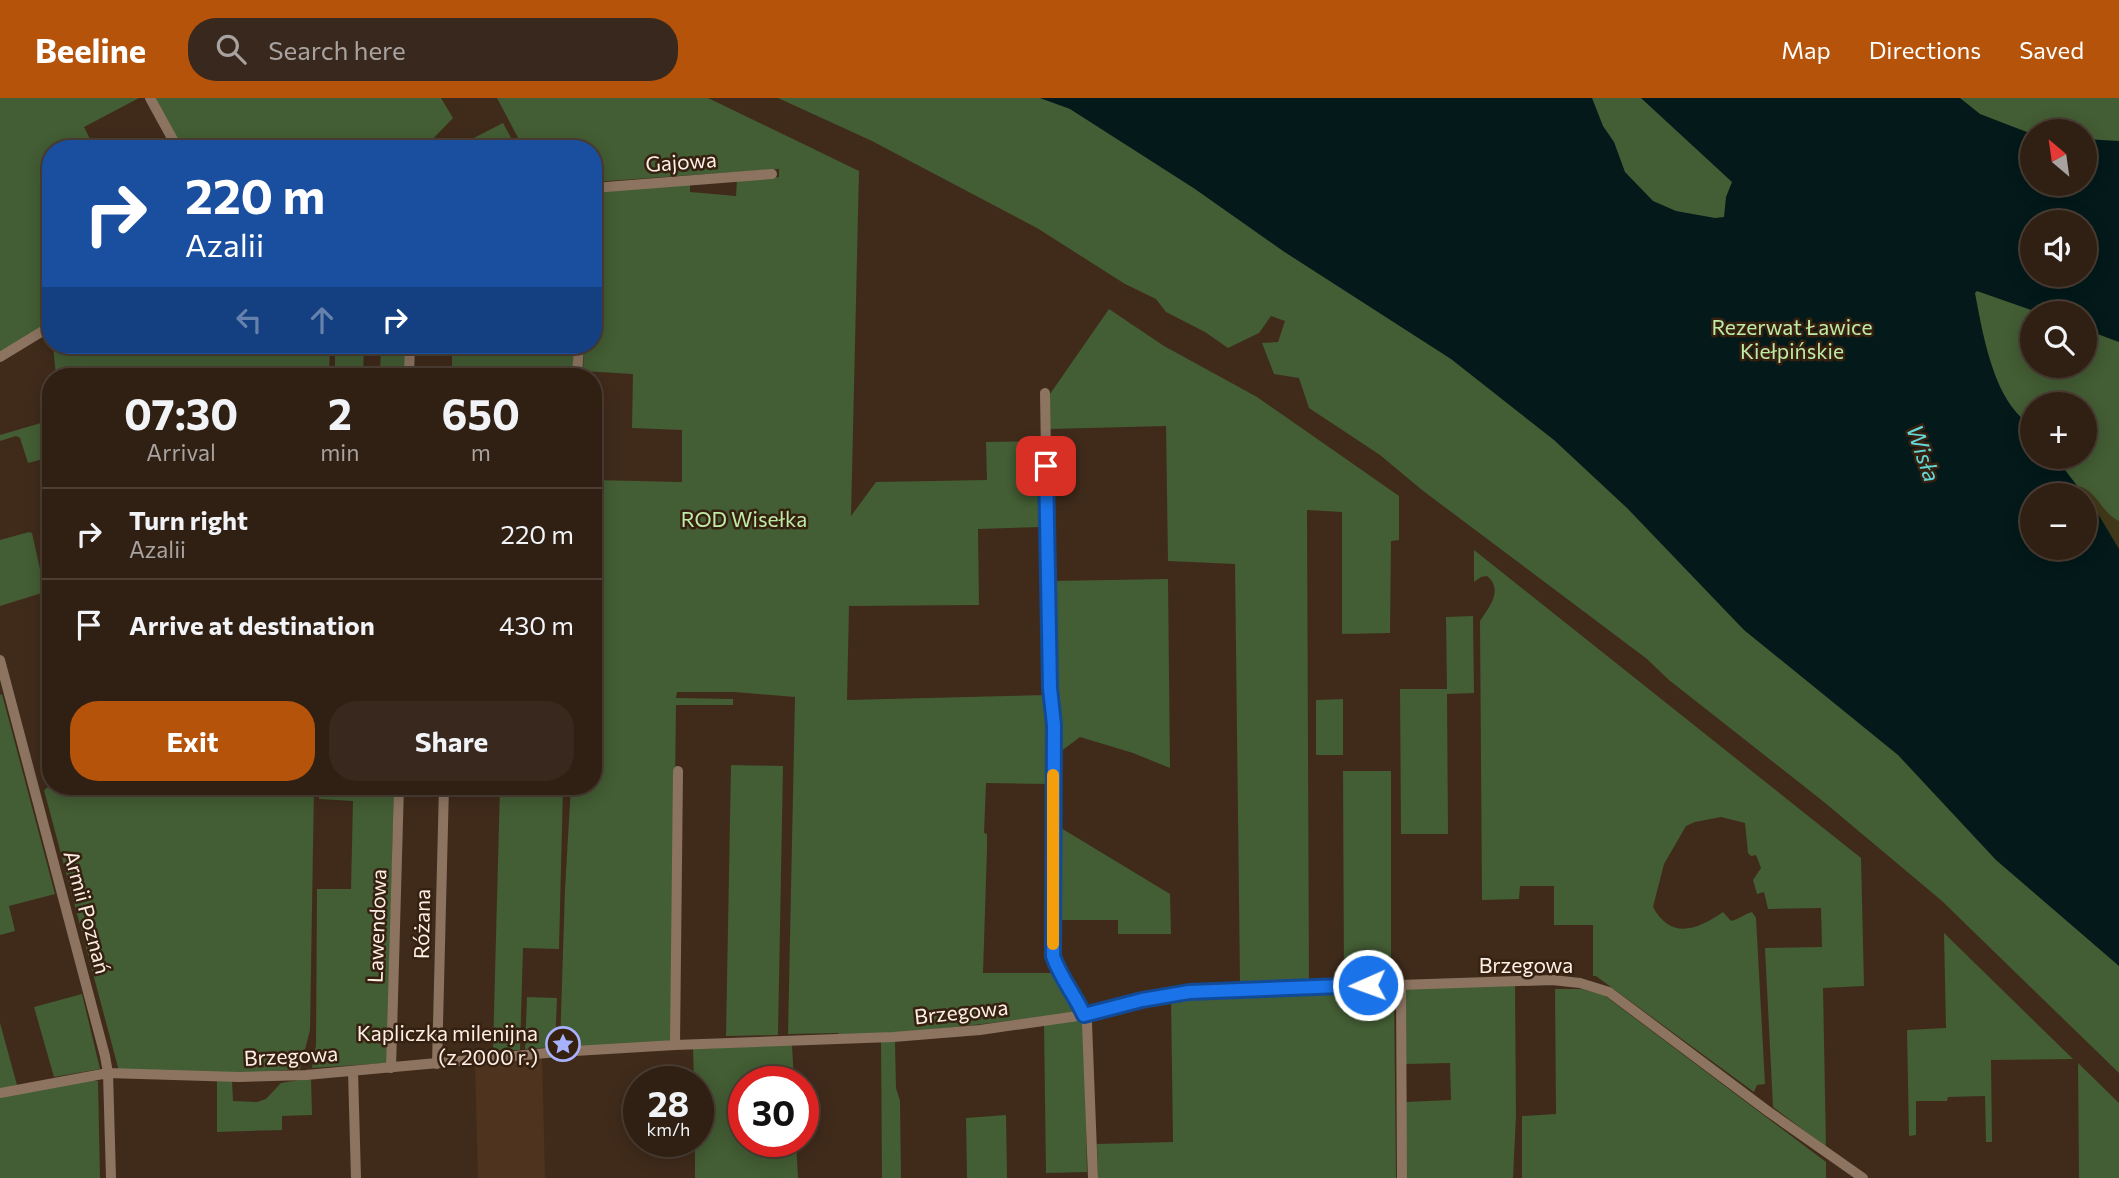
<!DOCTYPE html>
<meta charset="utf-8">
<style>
:root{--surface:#302014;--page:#38281d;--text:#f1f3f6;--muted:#a8a3a0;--line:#4b3e34;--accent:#b45309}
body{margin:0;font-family:Commissioner,sans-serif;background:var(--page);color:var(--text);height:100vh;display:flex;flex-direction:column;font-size:26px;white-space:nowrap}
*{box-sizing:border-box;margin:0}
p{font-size:23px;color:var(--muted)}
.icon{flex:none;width:38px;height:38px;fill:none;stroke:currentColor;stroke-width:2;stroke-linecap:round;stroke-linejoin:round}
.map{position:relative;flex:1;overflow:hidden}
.sheet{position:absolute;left:42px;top:270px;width:560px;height:427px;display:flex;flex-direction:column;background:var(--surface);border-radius:28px;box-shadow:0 4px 18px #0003,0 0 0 2px var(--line)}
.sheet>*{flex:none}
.banner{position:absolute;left:42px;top:42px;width:560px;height:214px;border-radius:28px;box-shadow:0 4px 18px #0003,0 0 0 2px var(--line);background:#1a4fa0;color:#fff;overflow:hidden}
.needle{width:46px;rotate:331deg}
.fabs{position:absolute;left:2020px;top:21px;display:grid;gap:14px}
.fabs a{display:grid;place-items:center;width:77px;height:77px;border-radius:50%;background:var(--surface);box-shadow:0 4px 18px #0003,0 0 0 2px var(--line);font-size:35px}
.speed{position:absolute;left:623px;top:968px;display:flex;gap:14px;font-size:35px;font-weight:700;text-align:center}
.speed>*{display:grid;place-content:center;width:91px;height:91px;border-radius:50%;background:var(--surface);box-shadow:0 4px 18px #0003,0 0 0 2px var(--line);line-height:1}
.speed small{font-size:18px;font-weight:400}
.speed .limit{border:10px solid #d22;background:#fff;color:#111}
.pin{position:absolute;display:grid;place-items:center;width:60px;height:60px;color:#fff;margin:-30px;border-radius:14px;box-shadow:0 4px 10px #0006}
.me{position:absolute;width:77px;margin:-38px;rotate:268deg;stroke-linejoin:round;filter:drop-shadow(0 0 5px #0008)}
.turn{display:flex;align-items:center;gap:24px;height:147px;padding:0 28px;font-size:32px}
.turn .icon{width:91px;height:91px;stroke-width:2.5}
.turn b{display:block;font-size:49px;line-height:60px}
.lanes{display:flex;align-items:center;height:66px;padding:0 28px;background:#0003;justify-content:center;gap:35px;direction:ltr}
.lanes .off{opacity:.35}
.eta{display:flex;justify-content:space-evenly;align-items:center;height:119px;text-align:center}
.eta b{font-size:42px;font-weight:700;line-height:49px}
.cta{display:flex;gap:14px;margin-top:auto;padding:14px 28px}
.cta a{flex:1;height:80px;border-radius:28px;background:var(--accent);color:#fff;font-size:28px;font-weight:700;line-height:80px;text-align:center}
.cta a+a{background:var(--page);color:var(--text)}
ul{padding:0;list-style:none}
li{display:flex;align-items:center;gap:21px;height:91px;padding:0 28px;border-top:2px solid var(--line)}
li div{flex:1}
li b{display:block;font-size:26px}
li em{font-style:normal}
header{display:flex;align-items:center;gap:42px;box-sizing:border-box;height:98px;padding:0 35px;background:var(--accent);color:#fff}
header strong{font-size:33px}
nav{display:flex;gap:38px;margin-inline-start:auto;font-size:24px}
.search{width:490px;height:63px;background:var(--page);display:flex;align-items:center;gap:18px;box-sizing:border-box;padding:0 24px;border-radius:28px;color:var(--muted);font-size:26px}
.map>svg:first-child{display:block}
</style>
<header>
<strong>Beeline</strong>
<div class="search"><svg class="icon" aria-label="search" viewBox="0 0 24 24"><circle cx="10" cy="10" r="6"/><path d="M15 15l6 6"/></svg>Search here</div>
<nav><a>Map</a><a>Directions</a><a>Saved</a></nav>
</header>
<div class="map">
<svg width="2119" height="1080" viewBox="0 0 2119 1080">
<rect width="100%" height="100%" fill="#402b1b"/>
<!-- built -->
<path fill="#4e341e" d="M542,960L545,1080H478L475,966Z"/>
<!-- green -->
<path fill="#435d34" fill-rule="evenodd" d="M0,0H139L84,29L95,51H51V222L0,256Z
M155,0H441L453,20L429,45L432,51H182Z
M497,0H708L859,73L851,418L876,384L987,382L986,344L1043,343V429L978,431L979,507L849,508L847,602L1046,597L1048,686L986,685L984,735L987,736V751L983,875H1056L1076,914C997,925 919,934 839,938L838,935L788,936L795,599L734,594H677L676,600L733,601V607H676L672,944L571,950L560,948L565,791L571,688H593V382L682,384V332L632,330L633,276L583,273L584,247H593V93L690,85V94L736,98L737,82L779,79V71L593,84V51H524Z
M778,0H2119V975L1942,803L1824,704L1669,582L1647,561L1422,392L1380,357L1309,310L1299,280L1274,276L1262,245L1278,244L1285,223L1271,218L1259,235L1228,250L1205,234L1166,214L1156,201L1125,186L1037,130L872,43ZM2032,33H2084V86H2032ZM2032,124H2084V177H2032ZM2032,215H2084V268H2032ZM2032,306H2084V359H2032ZM2032,397H2084V450H2032Z
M503,25L517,51H470L466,44Z
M1109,211L1164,248L1257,299L1399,398V442L1391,443L1390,535L1342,536V414L1307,412L1309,884L1240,885L1235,466L1168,463L1166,328L1050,331V296Z
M53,247H330L329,278H56Z
M335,247H364L363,278H335Z
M381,247H405V278H380Z
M452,247H574L573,278H452Z
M51,322V359L28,365L20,340L16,338L0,343V337Z
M29,434L32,435L45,494L0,508V442Z
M1474,452L1861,760L1864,888L1823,890L1826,1049L1773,1009L1765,850L1822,849L1821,810L1768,811L1764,794L1757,796L1753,782L1761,770L1756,757L1751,758L1748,755L1745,725L1721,719L1695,724L1686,728L1664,766L1653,809C1671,842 1697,832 1723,814L1731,823C1740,821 1744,816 1752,814L1756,820L1765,986L1757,987L1754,994L1596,878H1593V827H1554V788H1520L1519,801L1482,802L1480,523C1489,509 1504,492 1487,478L1481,479L1474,484Z
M1168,481L1170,670L1133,655L1080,639L1056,657L1052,483Z
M1473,518L1474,595L1447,596L1448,736H1401L1400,591H1447L1446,519Z
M2,596L55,796L9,808L15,833L0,837V597Z
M1343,601V657H1316V602Z
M731,667L783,668L778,937L726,938Z
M1343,673H1391V881L1344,883Z
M51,687L314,688L310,932L300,971L246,975L119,973L44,692Z
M319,688H394L387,965L312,970L316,947L317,791H351L353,703L319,701Z
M500,688H563L559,851L523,850L520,952H493Z
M1056,727L1170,796L1171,836H1118V822H1058Z
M1944,835L2073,961L1991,962L1992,1044H1986L1985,998L1948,999L1947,1003H1916V1037L1909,1038L1907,932L1946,930Z
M1515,887L1516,1017L1513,1080H1407L1405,1004L1451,1002L1450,965L1405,966L1404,889Z
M1394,890L1396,1080H1098L1097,1046L1173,1044L1171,900Z
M1555,891H1581L1604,897L1826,1064V1080H1522V1018L1556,1016Z
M82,896L100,971L54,979L34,909Z
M527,899L557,900L555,949L525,951Z
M1080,921L1084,926L1087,1074L1046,1075L1044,926Z
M0,925L17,987L0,991Z
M881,943H895L896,990L900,1003L901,1080H882Z
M792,947L794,983L744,984V1043H796L798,1080H695V1043H698V984L694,983L693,951Z
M2078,965L2119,1005V1080H2079Z
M311,980L312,1017L282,1018V1032L217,1034V982L232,983L233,1003L257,1004L266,1001L281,985Z
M84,982L98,983L100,1080H0V999Z
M1006,1017L1007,1080H967L966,1020Z"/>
<!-- sand -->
<path fill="#403818" d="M2078,388C2098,393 2101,415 2119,423V451Z"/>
<!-- water -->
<path fill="#03191a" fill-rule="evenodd" d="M1040,0H1592L1603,28L1614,44L1625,74L1653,103L1676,113L1715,120L1724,119L1726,99L1732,84L1641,0H1960L1980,16L2032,36V86H2084V41L2119,43V244L2084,231V215H2040L1977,193L1975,195C1982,232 1991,285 2016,314C2021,320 2027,324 2032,330V359H2055L2095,411L2119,451V868L1996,762L1898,657L1744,532L1627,410L1554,342L1451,261L1283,153L1195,91L1070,11ZM2084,124V177H2032V124ZM2032,397H2084V450H2032Z"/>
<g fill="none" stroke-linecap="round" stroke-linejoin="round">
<!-- street -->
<path stroke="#8c7461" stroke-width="10" d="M150,0L178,51
M593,90L772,76
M0,259L51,228
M409,278L410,247
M577,278L579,247
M1045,295L1050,590L1054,627L1053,858L1087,925L1093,1080
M0,562L105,958L108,975L111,1080
M1401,886L1402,1080
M675,947L678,673
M437,966L444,688
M391,970L399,688
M353,973L356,1080
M0,995L108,975L239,979L306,977L558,954L675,947L893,939L980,932L1085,917L1142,902L1189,894L1552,882L1580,885L1609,894L1769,1014L1863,1080"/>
</g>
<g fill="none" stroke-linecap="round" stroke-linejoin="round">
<!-- route casing -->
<g stroke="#114b97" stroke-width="18">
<path id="route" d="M1046,368L1050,590L1054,627L1053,858C1060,879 1075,897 1084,917L1142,902L1189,894L1368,887"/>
</g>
<!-- route -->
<use href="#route" stroke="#1a73e8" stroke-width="12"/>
<!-- slow -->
<path stroke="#f59e0b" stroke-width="12" d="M1053,677V846"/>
</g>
<!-- icons -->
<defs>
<g id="sight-ring" transform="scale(1.75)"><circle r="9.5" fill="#362111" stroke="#a7b1fc" stroke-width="1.5"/><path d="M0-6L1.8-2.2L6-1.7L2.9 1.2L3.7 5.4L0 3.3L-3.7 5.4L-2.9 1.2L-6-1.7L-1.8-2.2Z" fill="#a7b1fc"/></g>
</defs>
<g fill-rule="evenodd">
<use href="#sight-ring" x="563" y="946"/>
</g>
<g text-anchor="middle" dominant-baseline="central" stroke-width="5" stroke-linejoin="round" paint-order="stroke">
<!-- street labels -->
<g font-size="21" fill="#fdefe5" stroke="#362111">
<text transform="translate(681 63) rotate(-4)">Gajowa</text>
<text transform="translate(88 814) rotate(75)">Armii Poznań</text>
<text transform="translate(421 826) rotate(-89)">Różana</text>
<text transform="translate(376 828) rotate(-88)">Lawendowa</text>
<text x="1526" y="866">Brzegowa</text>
<text transform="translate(961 913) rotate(-6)">Brzegowa</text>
<text transform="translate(291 957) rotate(-3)">Brzegowa</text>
</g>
<!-- park labels -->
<g font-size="21" fill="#beeba5" stroke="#362111">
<text x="1792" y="228">Rezerwat Ławice<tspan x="1792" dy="24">Kiełpińskie</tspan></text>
<text x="744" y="420">ROD Wisełka</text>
</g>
<!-- poi labels -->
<g font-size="21" fill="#fdefe5" stroke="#362111" text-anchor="end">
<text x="538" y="934">Kapliczka milenijna<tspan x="538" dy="24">(z 2000 r.)</tspan></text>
</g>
<!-- water labels -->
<g font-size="23" font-style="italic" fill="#64d6d8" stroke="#362111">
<text transform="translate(1924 355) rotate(71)">Wisła</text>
</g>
</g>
</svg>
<div class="fabs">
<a><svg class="needle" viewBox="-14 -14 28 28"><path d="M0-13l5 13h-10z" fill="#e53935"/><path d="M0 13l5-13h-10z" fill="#a8a3a0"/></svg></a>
<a><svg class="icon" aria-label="sound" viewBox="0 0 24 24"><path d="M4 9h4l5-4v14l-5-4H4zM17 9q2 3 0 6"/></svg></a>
<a><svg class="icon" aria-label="search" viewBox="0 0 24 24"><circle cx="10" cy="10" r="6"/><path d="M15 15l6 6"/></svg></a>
<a>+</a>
<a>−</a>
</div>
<div class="speed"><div>28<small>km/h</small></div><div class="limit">30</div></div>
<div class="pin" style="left:1046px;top:368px;background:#d93025"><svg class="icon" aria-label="arrive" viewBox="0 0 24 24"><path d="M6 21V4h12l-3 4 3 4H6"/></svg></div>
<svg class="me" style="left:1368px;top:887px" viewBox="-20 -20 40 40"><circle r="17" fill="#1a73e8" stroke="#fff" stroke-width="3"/><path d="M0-11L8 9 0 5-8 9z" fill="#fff"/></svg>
<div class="banner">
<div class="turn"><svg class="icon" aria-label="right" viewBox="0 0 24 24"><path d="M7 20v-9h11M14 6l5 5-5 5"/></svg><div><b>220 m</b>Azalii</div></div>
<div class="lanes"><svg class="icon off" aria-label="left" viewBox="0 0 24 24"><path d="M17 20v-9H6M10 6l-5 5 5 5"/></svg><svg class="icon off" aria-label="ahead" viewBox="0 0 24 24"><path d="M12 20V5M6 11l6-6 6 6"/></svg><svg class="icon" aria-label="right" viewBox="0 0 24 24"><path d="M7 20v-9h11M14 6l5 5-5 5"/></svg></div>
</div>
<section class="sheet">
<div class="eta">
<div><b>07:30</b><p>Arrival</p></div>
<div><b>2</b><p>min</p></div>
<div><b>650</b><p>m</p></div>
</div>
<ul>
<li><svg class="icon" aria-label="right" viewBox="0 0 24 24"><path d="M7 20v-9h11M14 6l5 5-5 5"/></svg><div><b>Turn right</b><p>Azalii</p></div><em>220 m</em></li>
<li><svg class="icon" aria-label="arrive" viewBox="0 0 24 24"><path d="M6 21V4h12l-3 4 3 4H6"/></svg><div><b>Arrive at destination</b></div><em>430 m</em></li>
</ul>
<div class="cta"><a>Exit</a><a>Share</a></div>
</section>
</div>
